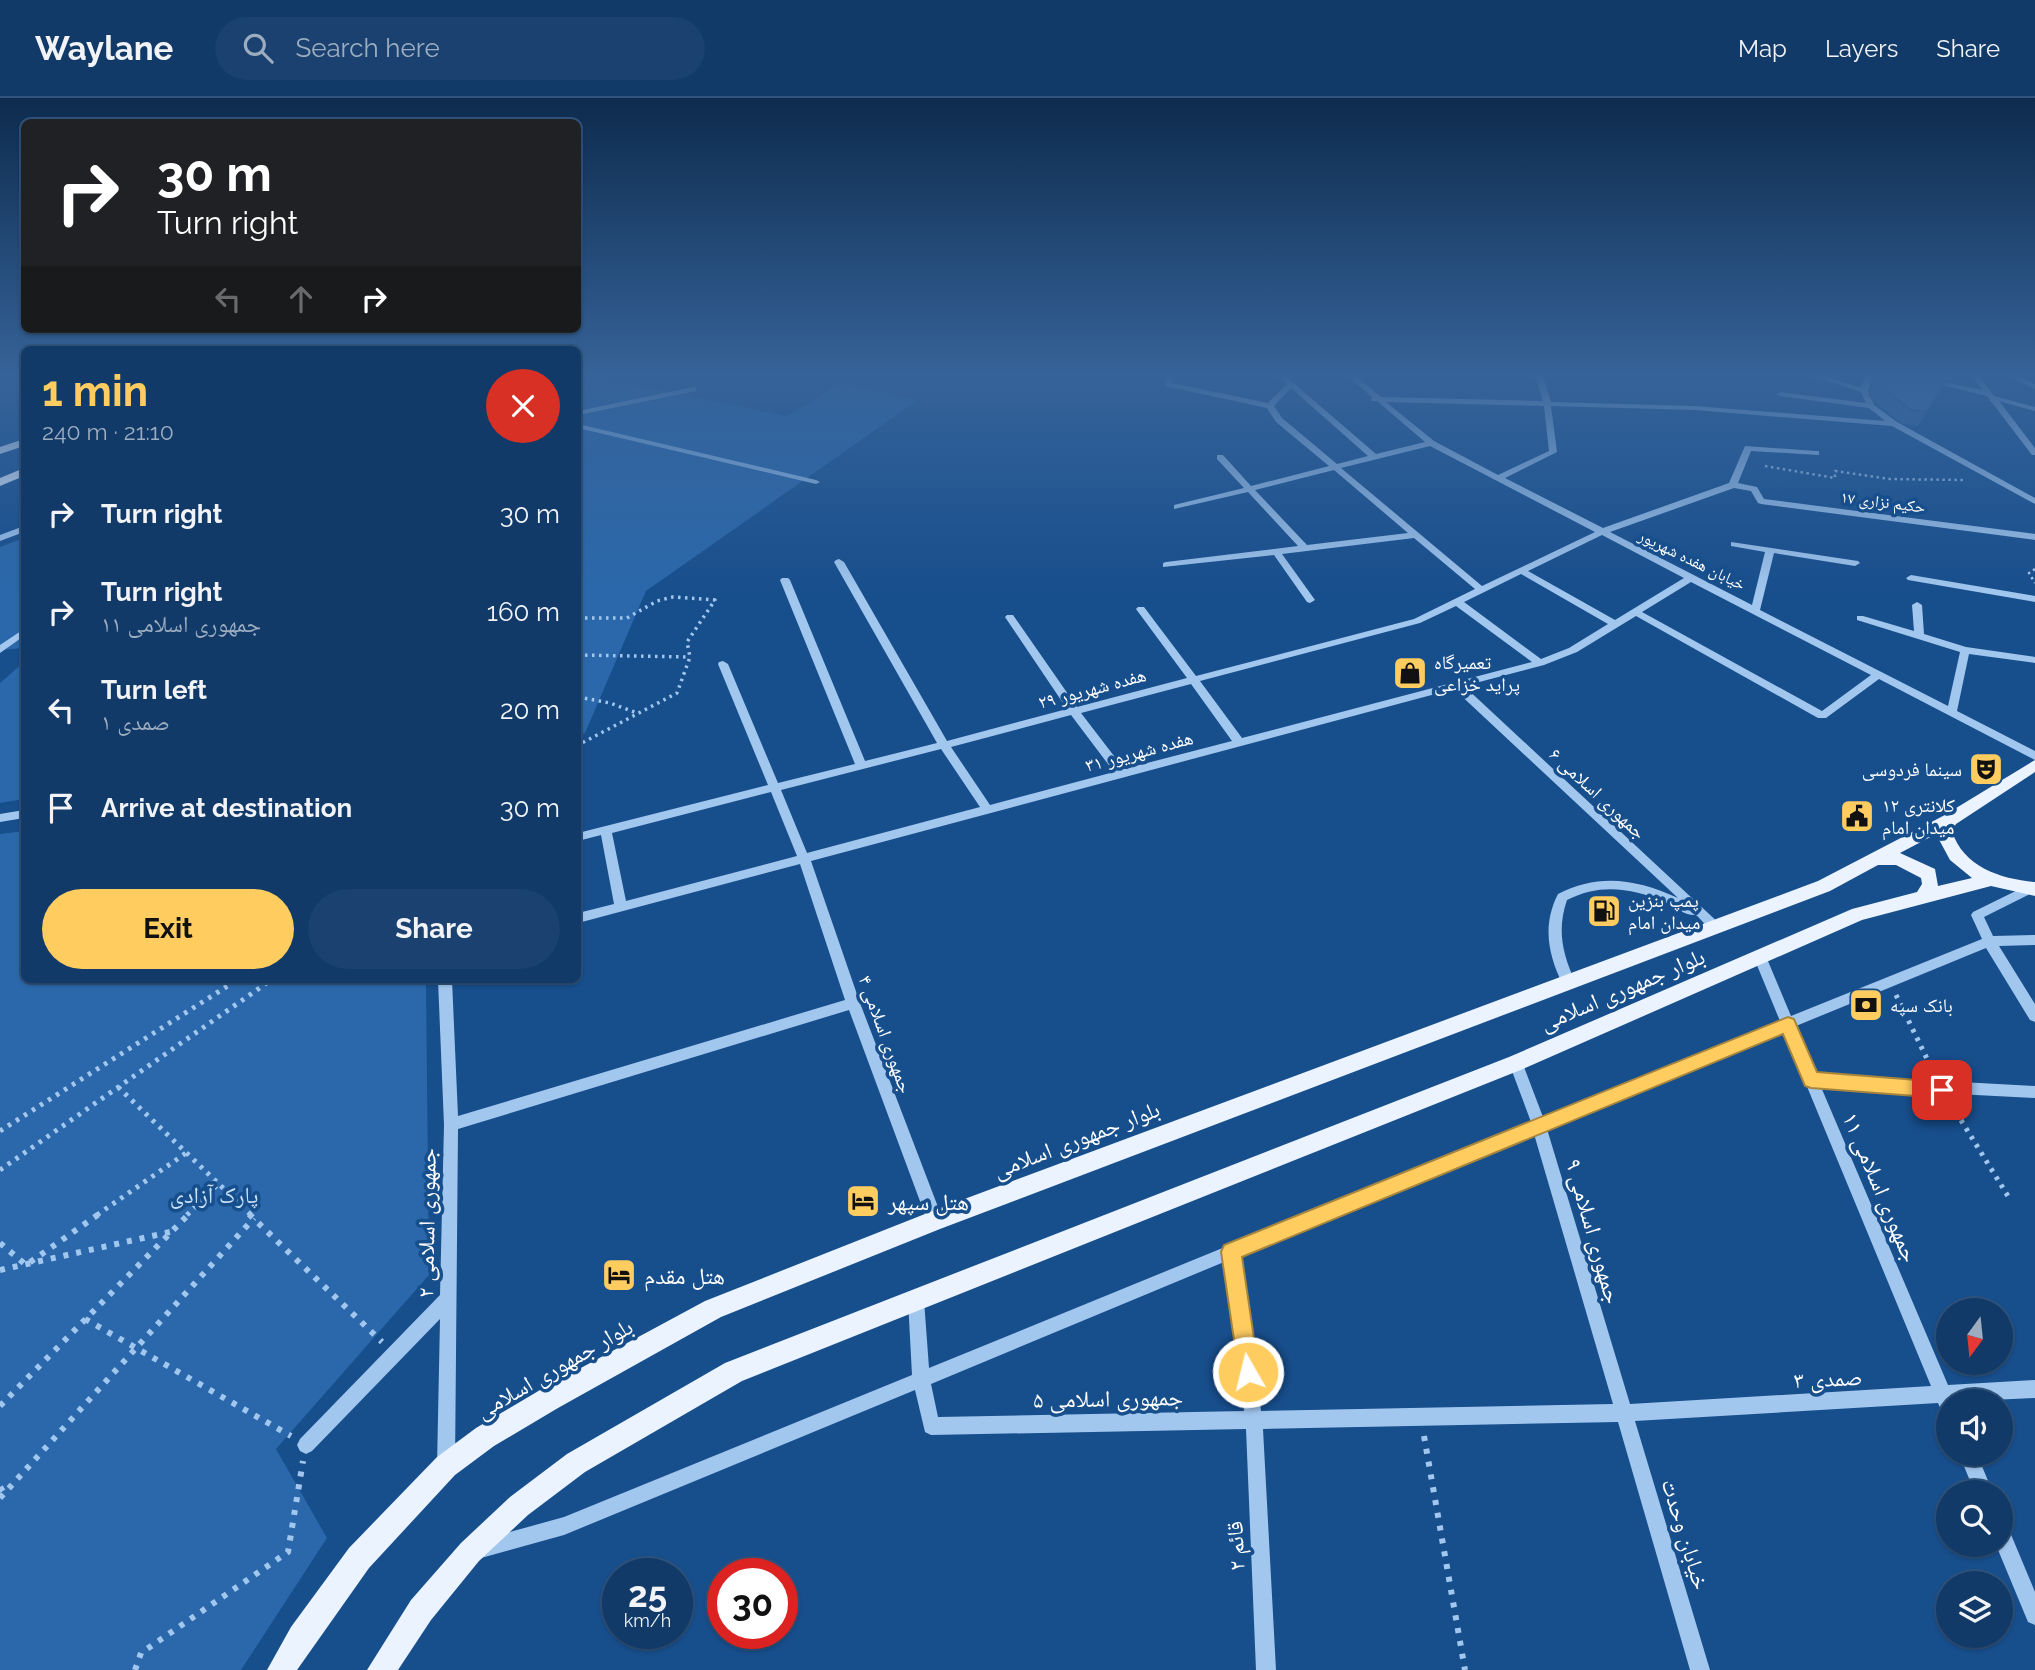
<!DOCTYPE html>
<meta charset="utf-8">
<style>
:root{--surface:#113a69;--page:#1a416f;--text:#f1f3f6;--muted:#9cadc0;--line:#30547d;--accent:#ffcc60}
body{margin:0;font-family:Raleway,"Noto Naskh Arabic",sans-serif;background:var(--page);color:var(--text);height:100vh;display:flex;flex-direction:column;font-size:26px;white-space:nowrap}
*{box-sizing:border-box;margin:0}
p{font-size:23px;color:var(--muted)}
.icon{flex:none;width:38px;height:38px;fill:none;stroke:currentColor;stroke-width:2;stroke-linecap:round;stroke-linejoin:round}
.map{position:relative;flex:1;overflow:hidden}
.drawer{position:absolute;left:21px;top:248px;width:560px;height:637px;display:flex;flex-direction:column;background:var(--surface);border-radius:10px;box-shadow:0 2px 5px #0004,0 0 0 2px var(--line)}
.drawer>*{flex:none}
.hud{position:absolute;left:21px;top:21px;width:560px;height:214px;border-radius:10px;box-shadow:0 2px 5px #0004,0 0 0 2px var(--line);background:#202124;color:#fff;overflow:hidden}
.needle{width:46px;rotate:195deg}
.fabs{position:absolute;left:1936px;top:1200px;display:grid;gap:14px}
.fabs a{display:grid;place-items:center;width:77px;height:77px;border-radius:50%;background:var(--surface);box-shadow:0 2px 5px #0004,0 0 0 2px var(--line);font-size:35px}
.speed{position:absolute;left:602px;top:1460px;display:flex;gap:14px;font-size:35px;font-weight:700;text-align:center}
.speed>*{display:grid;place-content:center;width:91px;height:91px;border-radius:50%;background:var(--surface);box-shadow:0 2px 5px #0004,0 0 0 2px var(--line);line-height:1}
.speed small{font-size:18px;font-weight:400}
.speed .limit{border:10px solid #d22;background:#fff;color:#111}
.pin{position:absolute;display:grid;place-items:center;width:60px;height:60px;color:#fff;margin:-30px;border-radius:14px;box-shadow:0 4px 10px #0006}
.me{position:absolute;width:77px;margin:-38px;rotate:352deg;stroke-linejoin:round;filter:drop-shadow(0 0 5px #0008)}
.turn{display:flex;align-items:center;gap:24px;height:147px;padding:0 21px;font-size:32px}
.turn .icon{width:91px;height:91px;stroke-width:2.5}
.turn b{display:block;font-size:49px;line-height:60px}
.lanes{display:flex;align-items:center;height:66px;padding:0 21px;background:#0003;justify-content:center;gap:35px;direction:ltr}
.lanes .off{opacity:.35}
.round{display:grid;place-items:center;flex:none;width:74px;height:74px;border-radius:37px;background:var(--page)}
.headline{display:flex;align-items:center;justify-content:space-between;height:119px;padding:0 21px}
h1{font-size:42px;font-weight:700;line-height:52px;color:var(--accent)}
.primary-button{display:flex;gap:14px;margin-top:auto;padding:14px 21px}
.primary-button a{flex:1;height:80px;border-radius:42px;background:var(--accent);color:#111;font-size:28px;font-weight:700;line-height:80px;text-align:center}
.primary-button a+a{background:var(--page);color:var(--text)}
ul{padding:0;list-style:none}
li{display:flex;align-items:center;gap:21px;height:98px;padding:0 21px}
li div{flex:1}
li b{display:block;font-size:26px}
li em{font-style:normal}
header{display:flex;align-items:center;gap:42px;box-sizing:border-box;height:98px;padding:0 35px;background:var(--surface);border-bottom:2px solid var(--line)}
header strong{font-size:33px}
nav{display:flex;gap:38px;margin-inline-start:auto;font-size:24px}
.search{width:490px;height:63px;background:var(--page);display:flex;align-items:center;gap:18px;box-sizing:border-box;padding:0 24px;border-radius:38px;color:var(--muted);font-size:26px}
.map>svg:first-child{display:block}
</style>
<header>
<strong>Waylane</strong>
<div class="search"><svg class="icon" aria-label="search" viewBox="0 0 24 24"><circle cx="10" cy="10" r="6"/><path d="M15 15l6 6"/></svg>Search here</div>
<nav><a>Map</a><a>Layers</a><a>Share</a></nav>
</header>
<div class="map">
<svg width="2035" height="1572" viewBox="0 0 2035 1572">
<rect width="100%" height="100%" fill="#174e8c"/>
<!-- green -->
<path fill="#2a68ab" d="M578,275L787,318L840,285L918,302L646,493L585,635L578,638Z
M24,440V550L0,552V449Z
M24,564V701L0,705V585Z
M24,733V882H426L429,1177L276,1351L327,1440L241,1572H0V736Z"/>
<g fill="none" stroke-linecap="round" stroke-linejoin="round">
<!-- path-far3 -->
<path stroke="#a2c7ef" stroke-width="2.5" stroke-dasharray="2.5 3.5" stroke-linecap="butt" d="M1765,368L1835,380V373L1890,381L1965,382
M2035,471L2029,475L2035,485"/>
<!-- path-far2 -->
<path stroke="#a2c7ef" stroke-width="3.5" stroke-dasharray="2.5 4.5" stroke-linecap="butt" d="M578,520H627L657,503L673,499L715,502L687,544L690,559L677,595L578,647
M578,557L690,559
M578,599L610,605L637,615"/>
<!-- path-far1 -->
<path stroke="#a2c7ef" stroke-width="5" stroke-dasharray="3.5 6" stroke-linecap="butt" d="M1896,897L1932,971
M118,989L251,1117
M1951,1006L2011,1103
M0,1033L237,882
M0,1072L271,882
M97,1117L186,1055
M187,1117L218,1086"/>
<!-- path -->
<path stroke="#a2c7ef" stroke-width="6" stroke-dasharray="5 8" stroke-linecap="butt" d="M249,1116L382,1244
M0,1145L26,1167L99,1116
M0,1172L170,1134
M85,1221L291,1338
M0,1308L189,1116
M1424,1338L1465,1572
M0,1389L4,1395
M0,1400L254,1120
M135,1572L141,1555L288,1454L303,1363"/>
<!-- minor -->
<path fill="#a2c7ef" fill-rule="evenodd" d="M1166,275H1174L1172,285L1268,305L1287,286L1274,275H1282L1376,356L1425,344L1377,303H1371L1372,299L1344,275H1353L1381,299L1543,303L1535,278L1539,276L1543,278L1551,304L1695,308L1885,323L1869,310L1780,298L1776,296L1780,294L1866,305L1861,294L1804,275H1816L1861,290L1866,275H1874L1868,293L1874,307L1897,324L2035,400V406L1892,328L1695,312L1551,308L1557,354L1505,380L1603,430L1729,385L1745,348L1816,353H1819V357L1751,353L1738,385L1757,389L1764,401L2035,436V442L1761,406L1758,405L1751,393L1734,390L1610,434L1752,507L1765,454L1731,448V444L1858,463L1860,465L1855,468L1774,455L1760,512L1948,608L1960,554L1857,522V518H1863L1914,533L1912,507L1917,504L1922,507L1924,536L1966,549L2035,559V565L1969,556L1957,613L2035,653V662L1879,581L1826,620H1818L1636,518L1577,554L1544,567L1464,588L1722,828L1720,831C1710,835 1703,823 1696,817C1685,818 1675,809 1665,804C1632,790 1600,785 1567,802C1557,831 1562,855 1575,883L1573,887L1568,888L1563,887C1548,857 1542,827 1558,796C1599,775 1636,781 1678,800L1454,591L811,763L860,905L943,1122L940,1127L935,1129L930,1127L927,1122L849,912L458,1031L455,1368L452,1374L446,1377L440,1374L437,1368L440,1221L312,1353L306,1356L300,1353L297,1347L300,1341L440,1197L444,1027L438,882H452L458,1018L845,902L800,766L578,825V815L614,806L601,737L578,743V735L768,687L718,566L719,564L723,563L728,566L778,685L855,666L780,482L782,480H788L790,482L865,663L937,645L834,464L836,462L839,461L844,464L947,643L1067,611L1005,519L1007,517H1013L1077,609L1187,580L1136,511L1138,509H1144L1196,578L1414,521L1475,491L1414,440L1282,456L1315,502L1310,505L1307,504L1274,457L1163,469V465L1166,464L1298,448L1248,394L1174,411V407L1244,390L1217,361V357H1223L1251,388L1329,368L1276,324L1267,310L1165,288ZM1291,290L1368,358L1337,366L1282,320L1274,308ZM1386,304L1544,308L1549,353L1498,377L1434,343ZM1430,348L1595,434L1482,488L1341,370ZM1334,372L1408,435L1307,447L1255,392ZM1602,437L1684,480L1615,522L1528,473ZM1521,476L1608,526L1569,550L1541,561L1464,504ZM1691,484L1871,577L1822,613L1642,514ZM1456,508L1532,564L1242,640L1200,583L1420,525ZM1191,586L1232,643L1124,671L1081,615ZM1071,617L1114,674L990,707L951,649ZM941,651L980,709L807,755L781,692ZM771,694L797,758L626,803L612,735Z
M1969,275H1977L1994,298L2035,309V313L1999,303L2035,350V357H2032L1987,298L1924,283L1928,281L1983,292Z
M2002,275H2012L2035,286V291Z
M693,289H696V293L578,317V313Z
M578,326L816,382L820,384L816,386L578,330Z
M24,428V434L0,443V437Z
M1911,477L2035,498V504L1908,482L1906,480Z
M24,531V538L0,555V547Z
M24,712V720L0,724V716Z
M2030,786L2035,789L2034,794L1984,819L1993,838L2035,837V847L1999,848L2035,906V924L2030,922L1986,850L1796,928L1816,976L2035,988V1000L1821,989L1948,1287L2035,1282V1300L1948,1304V1317L1942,1314L1938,1305L1635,1323L1710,1572H1690L1618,1324L1263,1331L1276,1572H1256L1246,1331L931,1337L925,1334L915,1292L564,1437L481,1460L474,1458L472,1451L474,1444L481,1442L564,1419L912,1277L908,1202L910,1196L916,1194L922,1196L924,1202L929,1270L1531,1024L1509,965L1511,961L1516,959L1521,961L1543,1019L1780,923L1754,860L1755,856H1765L1791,918L1982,841L1971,817L1973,814ZM1784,933L1931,1288L1630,1306L1547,1031ZM1534,1036L1613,1306L1261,1313L1240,1158ZM1224,1164L1244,1313L938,1319L931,1286Z
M1959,1356H1977L1993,1395H1975Z
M2000,1425L2007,1427L2035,1494V1527L2028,1524L1996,1447H2000Z"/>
<!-- major -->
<path fill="#eaf3ff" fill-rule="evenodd" d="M24,341V348L0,356V349Z
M24,370V378L0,388V380Z
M2035,662V674L1956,726L1952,733C1963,769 2001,781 2035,784V798L1991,788L1862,822L1523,971L742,1283L585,1374L528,1417L479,1463L431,1522L398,1572H367L411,1502L461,1445L510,1399L567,1356L725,1265L1509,959L1852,811L1917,794L1922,786L1921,780L1896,767H1878L1830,793L940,1131L721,1219L558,1310L494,1348L455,1377L369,1470L297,1572H267L291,1529L349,1450L437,1359L476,1330L540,1292L705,1203L935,1112L1818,783L1943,718ZM1936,736L1950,762L1972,780L1938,788L1935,771L1900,755Z"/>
</g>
<!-- wall -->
<path fill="#37669c" d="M1879,275H1946L1950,276L1918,328L1901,325L1868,298Z"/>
<!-- building -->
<path fill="#4077b5" stroke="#2d537f" stroke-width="2" d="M1880,275H1946L1950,276L1927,314L1909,311L1876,284Z"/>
<!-- sky -->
<linearGradient id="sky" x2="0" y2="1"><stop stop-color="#0d2b4d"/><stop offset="0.56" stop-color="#366399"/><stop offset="1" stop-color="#366399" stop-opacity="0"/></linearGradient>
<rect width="2035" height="495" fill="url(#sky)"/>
<!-- route -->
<path fill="#ffcc60" stroke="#a6853e" stroke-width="2" d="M1788,919L1794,921L1817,974L1942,984L1949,986L1951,992L1949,997L1942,1000L1811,990L1805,988L1783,936L1242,1159L1259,1274L1255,1282L1248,1285L1240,1282L1221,1154L1224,1147Z"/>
<!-- icons -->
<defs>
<g id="shop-square" transform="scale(1.75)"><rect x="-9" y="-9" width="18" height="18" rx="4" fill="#ffcc60" stroke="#174e8c"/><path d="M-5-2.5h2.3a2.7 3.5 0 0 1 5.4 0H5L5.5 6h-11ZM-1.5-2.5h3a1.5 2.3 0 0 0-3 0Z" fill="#111"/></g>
<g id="theatre-square" transform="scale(1.75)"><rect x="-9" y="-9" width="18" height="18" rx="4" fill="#ffcc60" stroke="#174e8c"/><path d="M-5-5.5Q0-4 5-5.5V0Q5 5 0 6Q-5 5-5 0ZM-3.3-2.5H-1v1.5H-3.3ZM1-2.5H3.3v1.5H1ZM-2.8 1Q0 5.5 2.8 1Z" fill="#111"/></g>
<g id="civic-square" transform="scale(1.75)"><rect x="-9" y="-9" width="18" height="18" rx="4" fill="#ffcc60" stroke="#174e8c"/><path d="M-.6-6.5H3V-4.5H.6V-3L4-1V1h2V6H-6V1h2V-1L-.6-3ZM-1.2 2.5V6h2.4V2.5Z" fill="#111"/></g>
<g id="fuel-square" transform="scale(1.75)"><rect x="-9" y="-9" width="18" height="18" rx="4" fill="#ffcc60" stroke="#174e8c"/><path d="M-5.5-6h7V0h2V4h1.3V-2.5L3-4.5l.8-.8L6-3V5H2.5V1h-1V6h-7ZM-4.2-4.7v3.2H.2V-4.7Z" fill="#111"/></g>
<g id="bank-square" transform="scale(1.75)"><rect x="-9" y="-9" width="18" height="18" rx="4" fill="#ffcc60" stroke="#174e8c"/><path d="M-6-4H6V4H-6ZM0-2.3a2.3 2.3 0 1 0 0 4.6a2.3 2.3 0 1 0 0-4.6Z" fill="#111"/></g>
<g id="hotel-square" transform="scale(1.75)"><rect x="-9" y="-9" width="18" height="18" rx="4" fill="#ffcc60" stroke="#174e8c"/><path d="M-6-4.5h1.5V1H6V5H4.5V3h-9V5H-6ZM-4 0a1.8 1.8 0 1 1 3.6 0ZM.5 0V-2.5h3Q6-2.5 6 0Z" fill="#111"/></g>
</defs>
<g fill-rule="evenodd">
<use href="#shop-square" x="1410" y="575"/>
<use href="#theatre-square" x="1986" y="671"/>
<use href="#civic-square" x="1857" y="718"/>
<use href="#fuel-square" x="1604" y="813"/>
<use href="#bank-square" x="1866" y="907"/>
<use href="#hotel-square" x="863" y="1103"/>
<use href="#hotel-square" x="619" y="1177"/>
</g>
<g text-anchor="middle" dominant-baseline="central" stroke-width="7" stroke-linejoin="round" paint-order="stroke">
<!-- far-street labels -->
<g font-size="16" fill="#fff" stroke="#174e8c">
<text transform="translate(1883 404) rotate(7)">حکیم نزاری ۱۷</text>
<text transform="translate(1692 462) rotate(26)">خیابان هفده شهریور</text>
</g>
<!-- poi labels -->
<g font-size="19" fill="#fff" stroke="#174e8c" text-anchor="start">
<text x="1434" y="564">تعمیرگاه<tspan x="1434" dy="22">پراید خزاعی</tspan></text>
<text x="1962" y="671" text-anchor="end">سینما فردوسی</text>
<text x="1882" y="707">کلانتری ۱۲<tspan x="1882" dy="22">میدان امام</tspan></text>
<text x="1628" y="802">پمپ بنزین<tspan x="1628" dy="22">میدان امام</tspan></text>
<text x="1890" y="907">بانک سپه</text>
</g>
<!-- street labels -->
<g font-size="19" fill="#fff" stroke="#174e8c">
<text transform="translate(1092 590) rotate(-15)">هفده شهریور ۲۹</text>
<text transform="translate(1139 653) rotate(-15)">هفده شهریور ۳۱</text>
<text transform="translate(1598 695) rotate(43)">جمهوری اسلامی ۶</text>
<text transform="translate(886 936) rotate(70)">جمهوری اسلامی ۴</text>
</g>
<!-- near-street labels -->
<g font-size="23" fill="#fff" stroke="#174e8c">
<text transform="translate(1622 891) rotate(-23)">بلوار جمهوری اسلامی</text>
<text transform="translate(1076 1041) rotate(-21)">بلوار جمهوری اسلامی</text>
<text transform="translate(1881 1089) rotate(67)">جمهوری اسلامی ۱۱</text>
<text transform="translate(426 1125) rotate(-89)">جمهوری اسلامی ۲</text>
<text transform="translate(1594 1133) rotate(74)">جمهوری اسلامی ۹</text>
<text transform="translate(554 1270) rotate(-30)">بلوار جمهوری اسلامی</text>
<text transform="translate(1828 1280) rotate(-3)">صمدی ۳</text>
<text transform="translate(1108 1300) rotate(-1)">جمهوری اسلامی ۵</text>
<text transform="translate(1686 1436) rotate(73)">خیابان وحدت</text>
<text transform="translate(1235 1448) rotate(-93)">قائم ۲</text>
</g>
<!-- near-park labels -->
<g font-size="23" fill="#c8e1fb" stroke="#174e8c">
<text x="214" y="1096">پارک آزادی</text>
</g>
<!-- near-poi labels -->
<g font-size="23" fill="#fff" stroke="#174e8c" text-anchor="start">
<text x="888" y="1103">هتل سپهر</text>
<text x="644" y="1177">هتل مقدم</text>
</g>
</g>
</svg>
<div class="fabs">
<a><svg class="needle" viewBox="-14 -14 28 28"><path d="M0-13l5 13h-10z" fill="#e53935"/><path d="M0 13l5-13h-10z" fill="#9cadc0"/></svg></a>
<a><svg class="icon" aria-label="sound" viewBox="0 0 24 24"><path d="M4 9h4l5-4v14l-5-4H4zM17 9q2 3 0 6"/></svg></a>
<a><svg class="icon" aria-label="search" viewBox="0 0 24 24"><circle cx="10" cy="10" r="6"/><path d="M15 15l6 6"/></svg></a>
<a><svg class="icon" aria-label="layers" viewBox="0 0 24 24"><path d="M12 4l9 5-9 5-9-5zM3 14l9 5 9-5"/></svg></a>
</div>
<div class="speed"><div>25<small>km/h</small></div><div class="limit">30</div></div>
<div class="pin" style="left:1942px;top:992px;background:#d93025"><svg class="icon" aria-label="arrive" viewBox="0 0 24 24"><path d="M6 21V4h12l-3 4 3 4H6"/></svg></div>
<svg class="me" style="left:1248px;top:1274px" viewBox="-20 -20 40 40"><circle r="17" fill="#ffcc60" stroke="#fff" stroke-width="3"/><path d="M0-11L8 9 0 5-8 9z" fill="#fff"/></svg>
<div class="hud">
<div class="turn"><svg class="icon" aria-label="right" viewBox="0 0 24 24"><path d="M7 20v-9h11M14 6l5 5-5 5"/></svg><div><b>30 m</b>Turn right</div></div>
<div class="lanes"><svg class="icon off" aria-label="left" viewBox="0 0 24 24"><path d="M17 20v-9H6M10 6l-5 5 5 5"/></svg><svg class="icon off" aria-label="ahead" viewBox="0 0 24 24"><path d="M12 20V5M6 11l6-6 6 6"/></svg><svg class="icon" aria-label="right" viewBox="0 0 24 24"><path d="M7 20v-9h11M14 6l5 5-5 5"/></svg></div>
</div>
<section class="drawer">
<div class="headline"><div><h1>1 min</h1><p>240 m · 21:10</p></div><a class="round" style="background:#d93025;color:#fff"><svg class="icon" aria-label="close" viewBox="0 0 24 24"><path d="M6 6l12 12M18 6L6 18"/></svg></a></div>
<ul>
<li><svg class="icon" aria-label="right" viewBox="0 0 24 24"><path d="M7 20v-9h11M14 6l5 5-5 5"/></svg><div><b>Turn right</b></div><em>30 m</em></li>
<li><svg class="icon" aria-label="right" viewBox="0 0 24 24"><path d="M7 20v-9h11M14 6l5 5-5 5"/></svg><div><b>Turn right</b><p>جمهوری اسلامی ۱۱</p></div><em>160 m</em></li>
<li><svg class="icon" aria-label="left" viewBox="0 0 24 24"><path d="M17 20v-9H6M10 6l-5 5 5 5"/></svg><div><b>Turn left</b><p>صمدی ۱</p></div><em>20 m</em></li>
<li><svg class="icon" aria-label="arrive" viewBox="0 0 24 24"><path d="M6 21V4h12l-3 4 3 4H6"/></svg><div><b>Arrive at destination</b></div><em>30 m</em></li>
</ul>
<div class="primary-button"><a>Exit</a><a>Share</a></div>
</section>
</div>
